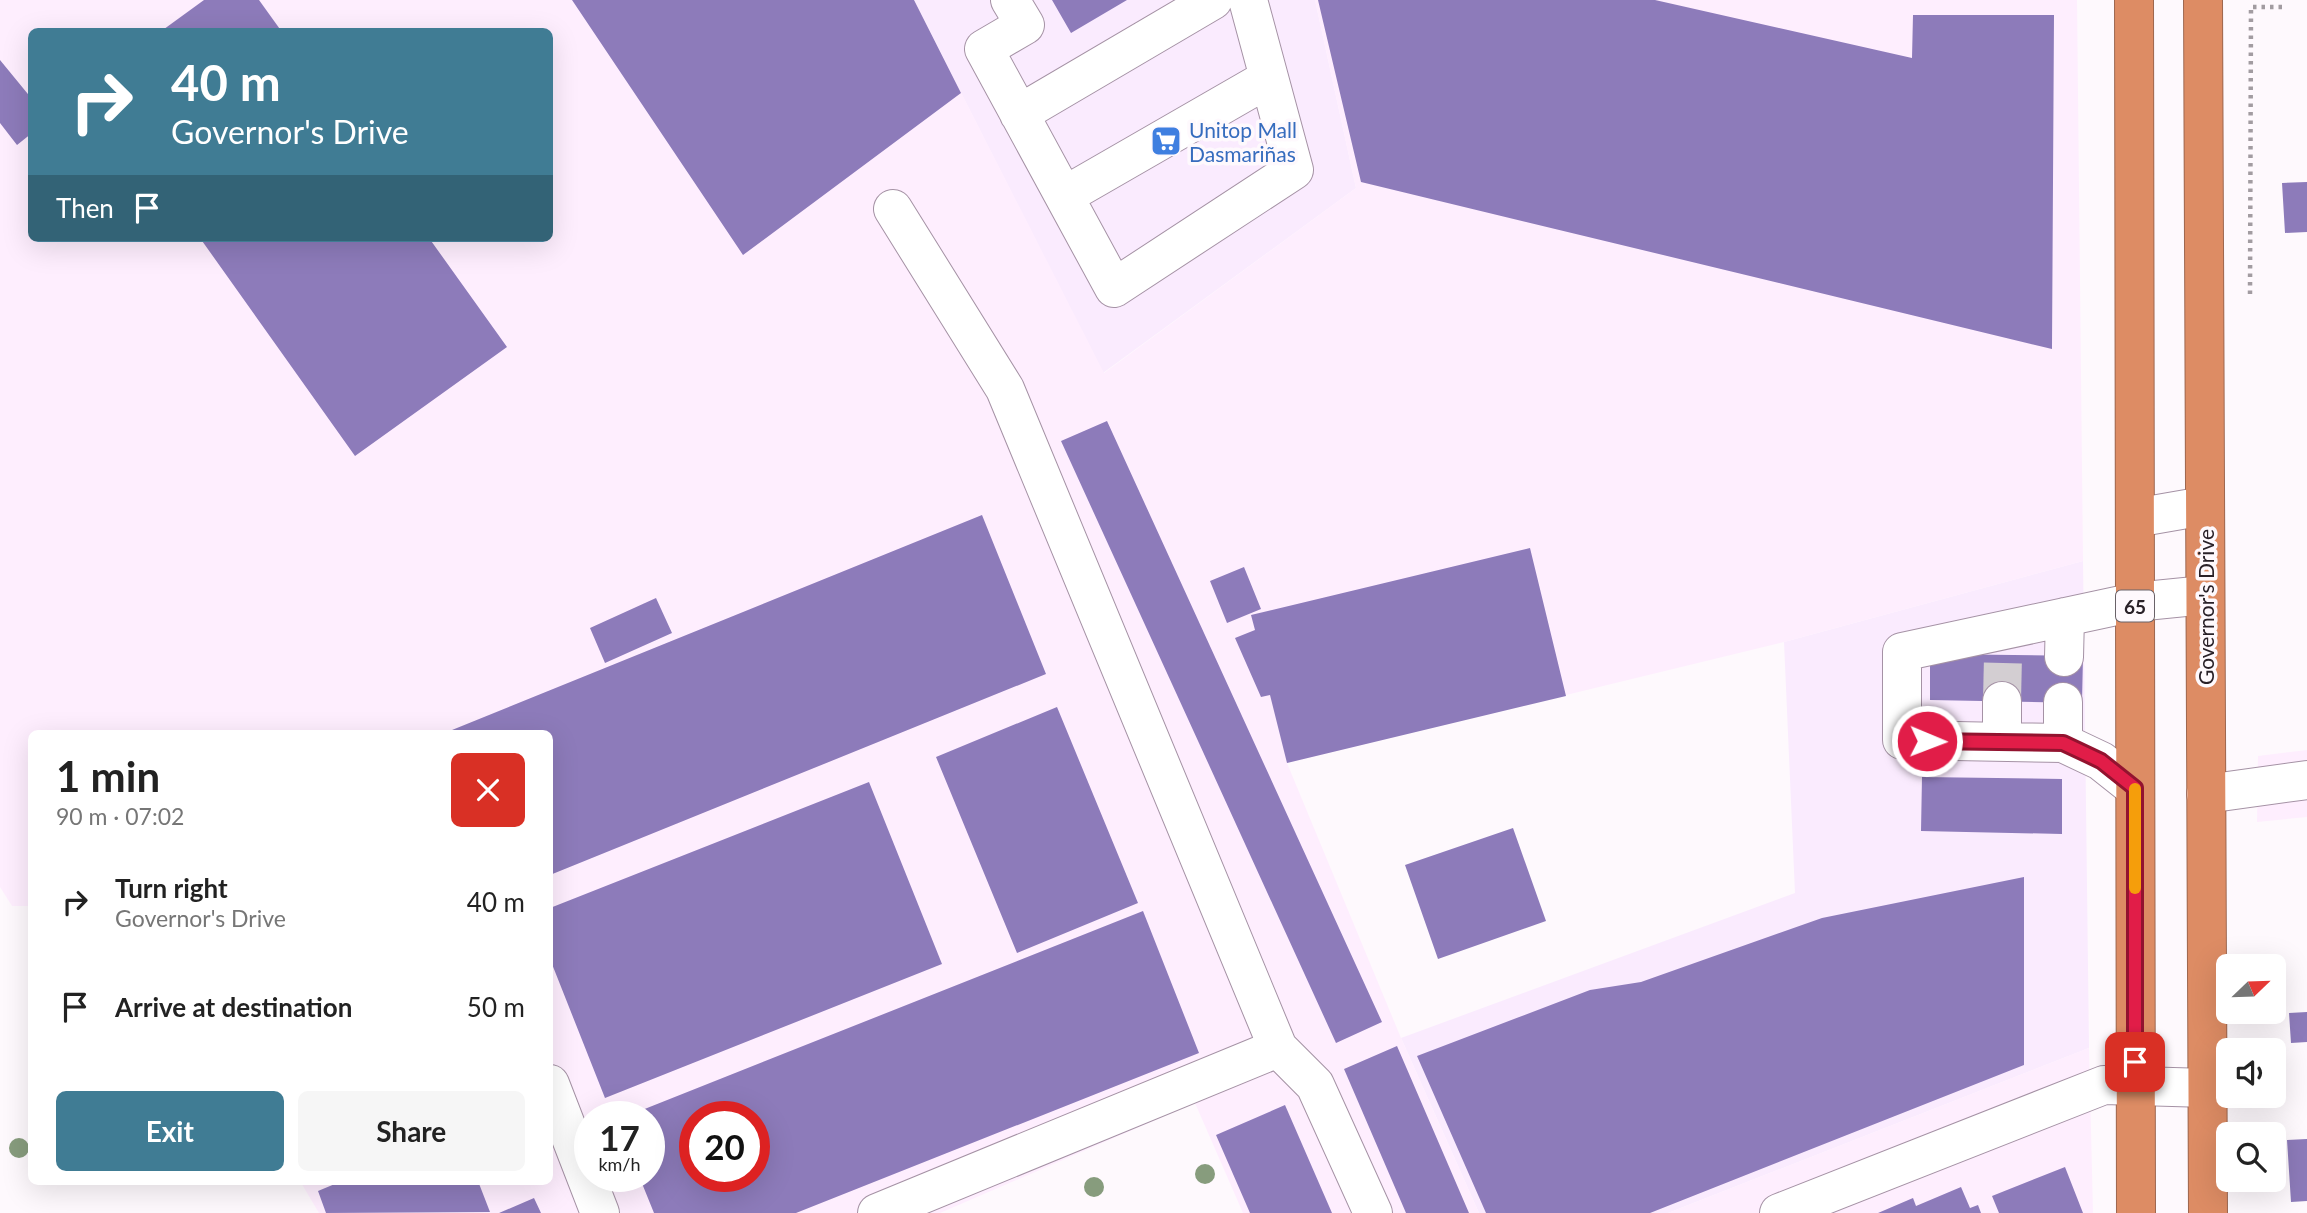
<!DOCTYPE html>
<meta charset="utf-8">
<style>
:root{--surface:#fff;--page:#f6f6f6;--text:#222;--muted:#767676;--accent:#407c94}
body{margin:0;font-family:Lato,sans-serif;background:var(--page);color:var(--text);height:100vh;display:flex;flex-direction:column;font-size:26px;white-space:nowrap}
*{box-sizing:border-box;margin:0}
p{font-size:23px;color:var(--muted)}
.icon{flex:none;width:38px;height:38px;fill:none;stroke:currentColor;stroke-width:2;stroke-linecap:round;stroke-linejoin:round}
.map{position:relative;flex:1;overflow:hidden}
.sheet{position:absolute;left:28px;top:730px;width:525px;height:455px;display:flex;flex-direction:column;background:var(--surface);border-radius:10px;box-shadow:0 7px 28px #0002}
.sheet>*{flex:none}
.top-card{position:absolute;left:28px;top:28px;width:525px;height:214px;border-radius:10px;box-shadow:0 7px 28px #0002;background:#407c94;color:#fff;overflow:hidden}
.needle{width:46px;rotate:67deg}
.fabs{position:absolute;left:2216px;top:954px;display:grid;gap:14px}
.fabs a{display:grid;place-items:center;width:70px;height:70px;border-radius:10px;background:var(--surface);box-shadow:0 7px 28px #0002;font-size:35px}
.speed{position:absolute;left:574px;top:1101px;display:flex;gap:14px;font-size:35px;font-weight:700;text-align:center}
.speed>*{display:grid;place-content:center;width:91px;height:91px;border-radius:50%;background:var(--surface);box-shadow:0 7px 28px #0002;line-height:1}
.speed small{font-size:18px;font-weight:400}
.speed .limit{border:10px solid #d22;background:#fff;color:#111}
.pin{position:absolute;display:grid;place-items:center;width:60px;height:60px;color:#fff;margin:-30px;border-radius:14px;box-shadow:0 4px 10px #0006}
.me{position:absolute;width:77px;margin:-38px;rotate:91deg;stroke-linejoin:round;filter:drop-shadow(0 0 5px #0008)}
.turn{display:flex;align-items:center;gap:24px;height:147px;padding:0 28px;font-size:32px}
.turn .icon{width:91px;height:91px;stroke-width:2.5}
.turn b{display:block;font-size:49px;line-height:60px}
.then{display:flex;align-items:center;height:66px;padding:0 28px;background:#0003;gap:14px;font-size:26px}
.round{display:grid;place-items:center;flex:none;width:74px;height:74px;border-radius:10px;background:var(--page)}
.headline{display:flex;align-items:center;justify-content:space-between;height:119px;padding:0 28px}
h1{font-size:42px;font-weight:700;line-height:52px}
.primary-button{display:flex;gap:14px;margin-top:auto;padding:14px 28px}
.primary-button a{flex:1;height:80px;border-radius:10px;background:var(--accent);color:#fff;font-size:28px;font-weight:700;line-height:80px;text-align:center}
.primary-button a+a{background:var(--page);color:var(--text)}
ul{padding:0;list-style:none}
li{display:flex;align-items:center;gap:21px;height:105px;padding:0 28px}
li div{flex:1}
li b{display:block;font-size:26px}
li em{font-style:normal}
.map>svg:first-child{display:block}
</style>
<div class="map">
<svg width="2307" height="1213" viewBox="0 0 2307 1213">
<rect width="100%" height="100%" fill="#fef9fd"/>
<!-- commercial -->
<path fill="#faebfe" d="M914,0H1315L1356,188L1103,373Z
M2083,561L2089,1048L1668,1213H1479L1401,1038L1795,893L1784,642Z"/>
<!-- built -->
<path fill="#feeefe" fill-rule="evenodd" d="M0,0H914L1104,373L1356,188L1315,0H2077L2083,561L1784,642L1287,763L1401,1038L1479,1213H1243L1195,1103L940,1213H319L300,1181H550V733H32L31,906H12L0,887ZM32,32H550V238H32ZM590,1116H649V1176H590ZM695,1116H754V1176H695Z
M2307,750V817L2257,822L2258,756Z
M2089,1048L2093,1213H1668Z"/>
<!-- building -->
<path fill="#8d7bba" fill-rule="evenodd" d="M204,0H259L282,32H160Z
M572,0H914L961,93L743,255Z
M1052,0H1127L1071,33Z
M1318,0H1655L1912,58L1913,15H2054L2052,349L1361,182Z
M0,60L32,99V133L17,145L0,123Z
M2307,182V232L2285,233L2282,183Z
M200,238H429L507,347L355,456Z
M1107,421L1382,1022L1336,1043L1061,441Z
M982,515L1046,674L550,875V733H453L452,730Z
M1530,548L1566,696L1287,763L1270,695L1261,697L1235,638L1255,630L1251,615Z
M1244,567L1261,609L1227,623L1210,581Z
M656,598L672,633L605,663L590,628Z
M1930,654L2083,656L2082,703L1930,700Z
M1057,707L1138,903L1017,953L936,757Z
M1922,777L2062,779V834L1921,831Z
M869,782L942,964L605,1098L550,959V908Z
M1513,828L1546,921L1438,959L1405,865Z
M2024,877V1065L1650,1213H1486L1417,1056L1590,990L1641,982L1822,918Z
M1143,911L1199,1053L796,1213H654L639,1176H649V1116H627ZM695,1116H754V1176H695Z
M2307,1012V1042L2291,1043L2289,1013Z
M1397,1046L1469,1213H1406L1344,1069Z
M1285,1105L1332,1213H1250L1216,1135Z
M2307,1139V1201L2291,1202L2287,1140Z
M2065,1167L2083,1213H1999L1992,1196Z
M342,1181H478L490,1212L326,1213L318,1191Z
M1961,1187L1970,1208L1978,1205L1981,1213H1878L1913,1198L1916,1206Z
M534,1198L541,1213H499Z"/>
<g fill="none" stroke-linecap="round" stroke-linejoin="round">
<!-- minor-tunnel -->
<path stroke="#d3ced2" stroke-width="38" stroke-dasharray="38 19" stroke-linecap="butt" d="M2002,701L2003,656"/>
<!-- minor casing -->
<g stroke="#a592a5" stroke-width="40">
<path id="minor" d="M1010,0L1025,25L984,49L1114,288L1294,170L1248,0
M1019,114L1213,0
M1064,196L1269,78
M893,209L1005,389L1278,1048L1315,1085L1373,1213
M2135,518L2204,506
M2064,657L2065,617
M2002,742V701
M2063,743V702
M2135,788L2101,761L2063,743L1902,740V652L2135,602L2205,595
M2206,794L2307,780
M550,1084L600,1213
M877,1213L1278,1048
M1779,1213L2104,1085L2207,1088"/>
</g>
<!-- highway casing -->
<g stroke="#9e674f" stroke-width="40">
<path id="highway" d="M2134,0L2136,1213
M2203,0L2208,1213"/>
</g>
<!-- path -->
<path stroke="#a29ca1" stroke-width="4.5" stroke-dasharray="3.5 5" stroke-linecap="butt" d="M2250,294L2251,7H2285"/>
<!-- minor -->
<use href="#minor" stroke="#fff" stroke-width="38"/>
<!-- highway -->
<use href="#highway" stroke="#dd8c64" stroke-width="38"/>
</g>
<!-- trees -->
<g fill="#879c7d">
<circle cx="19" cy="1148" r="10"/>
<circle cx="1205" cy="1174" r="10"/>
<circle cx="1094" cy="1187" r="10"/>
</g>
<g fill="none" stroke-linecap="round" stroke-linejoin="round">
<!-- route casing -->
<g stroke="#92132f" stroke-width="18">
<path id="route" d="M1927,741L2063,743L2101,761L2135,788V1062"/>
</g>
<!-- route -->
<use href="#route" stroke="#e11d48" stroke-width="12"/>
<!-- slow -->
<path stroke="#f59e0b" stroke-width="12" d="M2135,789V888"/>
</g>
<!-- icons -->
<defs>
<g id="supermarket-square" transform="scale(1.575)"><rect x="-9" y="-9" width="18" height="18" rx="4" fill="#3f7fe0" stroke="#fef9fd"/><path d="M-6-5.5h2.5l.6 2H6L4.5 2H-2.5L-4.4-4H-6ZM-1.5 3.2a1.3 1.3 0 1 0 .1 0ZM3 3.2a1.3 1.3 0 1 0 .1 0Z" fill="#fff"/></g>
</defs>
<g fill-rule="evenodd">
<use href="#supermarket-square" x="1166" y="141"/>
</g>
<g text-anchor="middle" dominant-baseline="central" stroke-width="7" stroke-linejoin="round" paint-order="stroke">
<!-- shield labels -->
<rect fill="#fef9fd" stroke="#696268" stroke-width="2" x="2116" y="590.5" width="38" height="31" rx="5"/>
<g font-size="19" font-weight="bold" fill="#292128">
<text x="2135" y="606">65</text>
</g>
<!-- shop labels -->
<g font-size="21" fill="#366cbe" stroke="#fef9fd" text-anchor="start">
<text x="1189" y="129">Unitop Mall<tspan x="1189" dy="24">Dasmariñas</tspan></text>
</g>
<!-- street labels -->
<g font-size="21" fill="#292128" stroke="#fef9fd">
<text transform="translate(2205 607) rotate(-90)">Governor's Drive</text>
</g>
</g>
</svg>
<div class="fabs">
<a><svg class="needle" viewBox="-14 -14 28 28"><path d="M0-13l5 13h-10z" fill="#e53935"/><path d="M0 13l5-13h-10z" fill="#767676"/></svg></a>
<a><svg class="icon" aria-label="sound" viewBox="0 0 24 24"><path d="M4 9h4l5-4v14l-5-4H4zM17 9q2 3 0 6"/></svg></a>
<a><svg class="icon" aria-label="search" viewBox="0 0 24 24"><circle cx="10" cy="10" r="6"/><path d="M15 15l6 6"/></svg></a>
</div>
<div class="speed"><div>17<small>km/h</small></div><div class="limit">20</div></div>
<div class="pin" style="left:2135px;top:1062px;background:#d93025"><svg class="icon" aria-label="arrive" viewBox="0 0 24 24"><path d="M6 21V4h12l-3 4 3 4H6"/></svg></div>
<svg class="me" style="left:1927px;top:741px" viewBox="-20 -20 40 40"><circle r="17" fill="#e11d48" stroke="#fff" stroke-width="3"/><path d="M0-11L8 9 0 5-8 9z" fill="#fff"/></svg>
<div class="top-card">
<div class="turn"><svg class="icon" aria-label="right" viewBox="0 0 24 24"><path d="M7 20v-9h11M14 6l5 5-5 5"/></svg><div><b>40 m</b>Governor's Drive</div></div>
<div class="then">Then<svg class="icon" aria-label="arrive" viewBox="0 0 24 24"><path d="M6 21V4h12l-3 4 3 4H6"/></svg></div>
</div>
<section class="sheet">
<div class="headline"><div><h1>1 min</h1><p>90 m · 07:02</p></div><a class="round" style="background:#d93025;color:#fff"><svg class="icon" aria-label="close" viewBox="0 0 24 24"><path d="M6 6l12 12M18 6L6 18"/></svg></a></div>
<ul>
<li><svg class="icon" aria-label="right" viewBox="0 0 24 24"><path d="M7 20v-9h11M14 6l5 5-5 5"/></svg><div><b>Turn right</b><p>Governor's Drive</p></div><em>40 m</em></li>
<li><svg class="icon" aria-label="arrive" viewBox="0 0 24 24"><path d="M6 21V4h12l-3 4 3 4H6"/></svg><div><b>Arrive at destination</b></div><em>50 m</em></li>
</ul>
<div class="primary-button"><a>Exit</a><a>Share</a></div>
</section>
</div>
